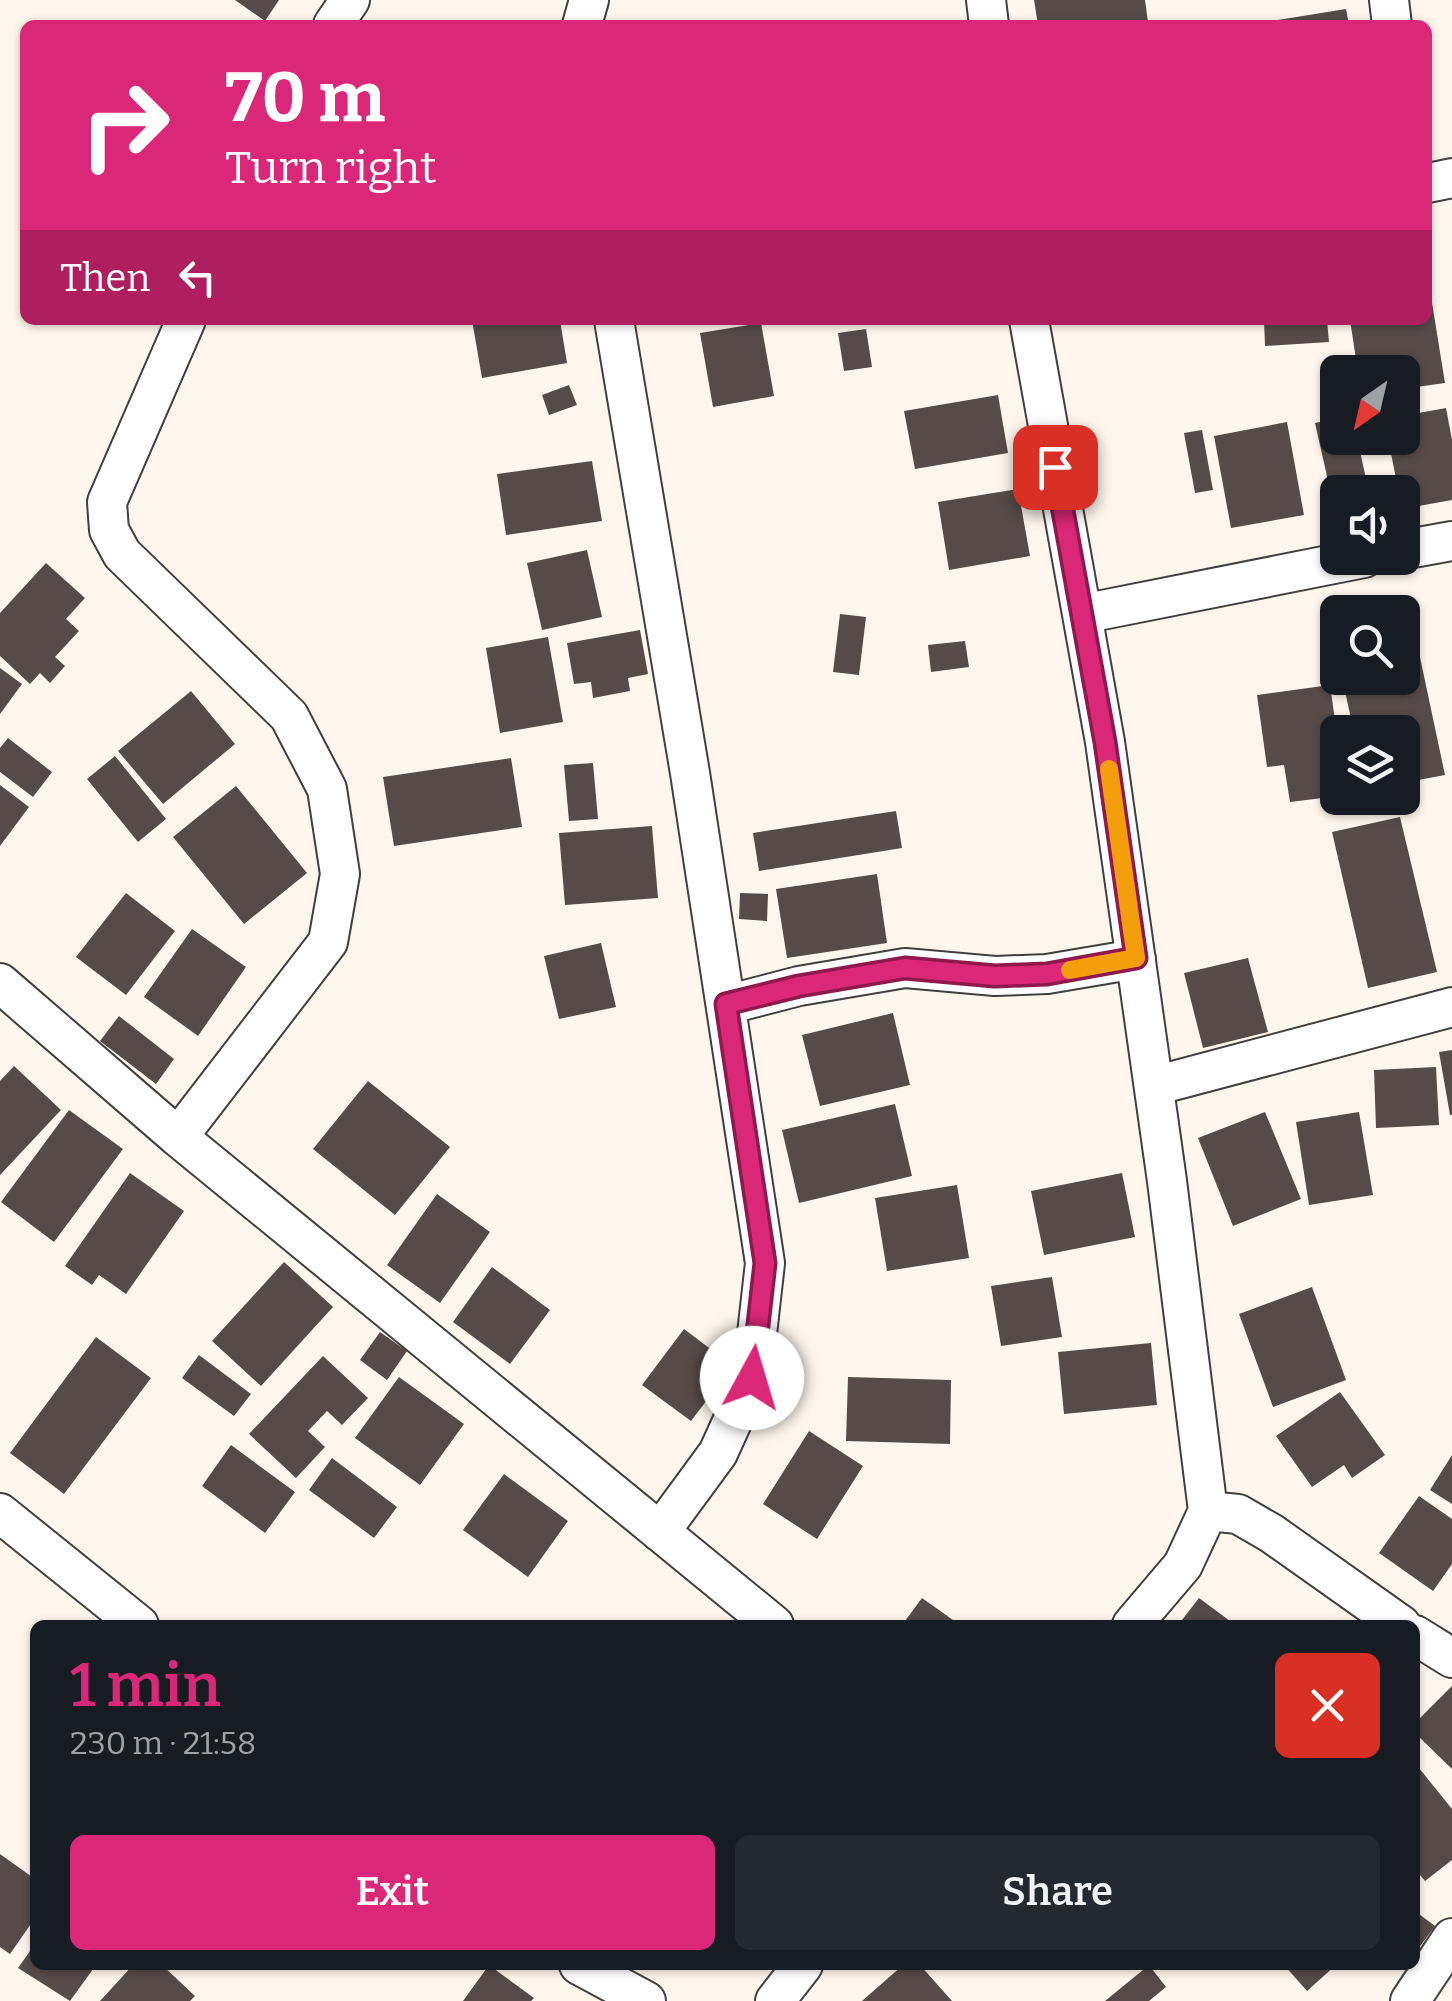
<!DOCTYPE html>
<meta charset="utf-8">
<style>
:root{--surface:#171b24;--page:#242831;--text:#f1f3f6;--muted:#9ea1a6;--accent:#db2777}
body{margin:0;font-family:Bitter,serif;background:var(--page);color:var(--text);height:100vh;display:flex;flex-direction:column;font-size:38px;white-space:nowrap}
*{box-sizing:border-box;margin:0}
p{font-size:32px;color:var(--muted)}
.icon{flex:none;width:55px;height:55px;fill:none;stroke:currentColor;stroke-width:2;stroke-linecap:round;stroke-linejoin:round}
.map{position:relative;flex:1;overflow:hidden}
.sheet{position:absolute;left:30px;top:1620px;width:1390px;height:350px;display:flex;flex-direction:column;background:var(--surface);border-radius:15px;box-shadow:0 2px 8px #0004}
.sheet>*{flex:none}
.hud{position:absolute;left:20px;top:20px;width:1412px;height:305px;border-radius:15px;box-shadow:0 2px 8px #0004;background:#db2777;color:#fff;overflow:hidden}
.needle{width:65px;rotate:214deg}
.buttons{position:absolute;left:1320px;top:355px;display:grid;gap:20px}
.buttons a{display:grid;place-items:center;width:100px;height:100px;border-radius:15px;background:var(--surface);box-shadow:0 2px 8px #0004;font-size:50px}
.pin{position:absolute;display:grid;place-items:center;width:85px;height:85px;color:#fff;margin:-42px;border-radius:20px;box-shadow:0 5px 15px #0006}
.me{position:absolute;width:110px;margin:-55px;rotate:6deg;stroke-linejoin:round;filter:drop-shadow(0 0 8px #0008)}
.turn{display:flex;align-items:center;gap:35px;height:210px;padding:0 40px;font-size:45px}
.turn .icon{width:130px;height:130px;stroke-width:2.5}
.turn b{display:block;font-size:70px;line-height:85px}
.then{display:flex;align-items:center;height:95px;padding:0 40px;background:#0003;gap:20px;font-size:38px}
.round{display:grid;place-items:center;flex:none;width:105px;height:105px;border-radius:15px;background:var(--page)}
.headline{display:flex;align-items:center;justify-content:space-between;height:170px;padding:0 40px}
h1{font-size:60px;font-weight:600;line-height:75px;color:var(--accent)}
.action{display:flex;gap:20px;margin-top:auto;padding:20px 40px}
.action a{flex:1;height:115px;border-radius:15px;background:var(--accent);color:#fff;font-size:40px;font-weight:600;line-height:115px;text-align:center}
.action a+a{background:var(--page);color:var(--text)}
.map>svg:first-child{display:block}
</style>
<div class="map">
<svg width="1452" height="2001" viewBox="0 0 1452 2001">
<rect width="100%" height="100%" fill="#fff7ed"/>
<!-- building -->
<path fill="#564b49" d="M235,0H279L265,21Z
M1034,0H1145L1148,22L1038,25Z
M1346,9L1349,25H1260L1259,23Z
M1428,278L1445,383L1402,389V372H1358L1350,320H1428Z
M472,320H560L567,363L482,378Z
M1264,320H1327L1329,342L1265,346Z
M761,323L774,396L713,407L700,333Z
M866,329L872,367L844,371L838,333Z
M569,385L577,405L549,415L542,395Z
M998,395L1008,453L915,469L904,411Z
M1446,408L1452,440V500L1402,509L1388,438H1402V416Z
M1338,418V438H1357L1369,492H1338V502L1333,503L1315,423Z
M1287,422L1304,515L1231,528L1214,436Z
M1202,430L1213,490L1195,493L1184,433Z
M592,461L602,521L506,535L497,474Z
M1018,489L1030,556L949,570L938,502Z
M587,550L602,617L542,630L527,563Z
M46,563L85,598L66,619L79,631L55,657L65,666L50,683L40,673L30,684L0,656V613Z
M840,614L866,617L859,675L833,672Z
M640,630L648,674L628,678L630,691L593,698L591,682L574,684L567,643Z
M548,637L563,722L500,733L486,648Z
M965,641L969,667L931,672L928,645Z
M1417,643L1445,775L1402,783V732H1354L1342,678H1402V645Z
M0,668L22,684L0,714Z
M1330,685L1338,741V760L1326,762L1331,797L1290,802L1284,765L1267,767L1257,695Z
M191,691L235,744L163,804L118,751Z
M8,738L52,772L33,797L0,772V748Z
M115,756L166,819L138,842L87,779Z
M511,758L522,827L394,846L383,777Z
M593,763L598,819L569,821L564,765Z
M0,785L29,807L0,846Z
M236,786L307,873L244,924L173,837Z
M896,811L902,848L759,871L753,833Z
M1400,817L1437,972L1368,988L1332,832Z
M652,826L658,898L565,905L559,833Z
M877,874L887,943L787,958L776,889Z
M126,893L175,931L126,995L76,957Z
M740,893L768,894L767,921L739,919Z
M192,929L246,967L198,1036L144,997Z
M601,943L616,1007L559,1019L544,956Z
M1248,958L1268,1032L1203,1048L1184,973Z
M893,1013L910,1085L820,1106L802,1035Z
M119,1016L174,1059L156,1084L100,1041Z
M1452,1050V1115H1450L1439,1052Z
M14,1066L61,1110L0,1175V1081Z
M1436,1067L1439,1125L1376,1128L1374,1070Z
M368,1081L450,1147L395,1215L313,1149Z
M895,1104L912,1176L799,1203L782,1130Z
M69,1110L123,1149L54,1242L1,1202Z
M1265,1112L1301,1199L1233,1226L1198,1138Z
M1359,1112L1373,1195L1309,1205L1296,1122Z
M130,1173L184,1211L126,1294L99,1275L92,1285L65,1266Z
M1122,1173L1135,1237L1044,1255L1031,1191Z
M957,1185L969,1258L887,1271L875,1198Z
M437,1194L490,1232L440,1303L387,1265Z
M284,1262L333,1307L261,1386L212,1341Z
M492,1267L550,1310L510,1364L453,1322Z
M1052,1277L1062,1337L1001,1346L991,1286Z
M1312,1287L1346,1380L1273,1407L1239,1314Z
M684,1329L733,1366L691,1421L642,1385Z
M380,1332L407,1351L387,1380L360,1360Z
M96,1337L151,1378L64,1494L10,1453Z
M1151,1343L1157,1405L1064,1414L1058,1352Z
M199,1355L251,1394L234,1416L182,1378Z
M323,1356L368,1398L342,1425L327,1411L308,1431L325,1447L296,1478L249,1434Z
M399,1377L464,1424L420,1485L355,1438Z
M848,1377L951,1380L950,1444L846,1441Z
M1340,1392L1385,1455L1352,1478L1344,1465L1312,1487L1276,1436Z
M809,1431L863,1466L817,1539L763,1504Z
M231,1445L295,1492L265,1533L202,1486Z
M1452,1455V1504L1430,1490Z
M332,1458L397,1507L374,1538L309,1490Z
M504,1474L568,1521L528,1577L463,1530Z
M1419,1496L1452,1519V1564L1433,1591L1379,1553Z
M922,1598L960,1625H902Z
M1199,1598L1230,1621L1227,1625H1178Z
M1452,1686V1769L1415,1733V1723Z
M1415,1763L1452,1809V1860L1425,1881L1415,1869Z
M0,1854L35,1879V1918L10,1954L0,1947Z
M1415,1911L1435,1926L1415,1953Z
M35,1944V1965H96L70,2001L18,1968Z
M133,1965H162L195,1996L190,2001H100Z
M489,1965L534,1998L531,2001H463Z
M903,1965H920L952,2001H862Z
M1149,1965L1166,1987L1149,2001H1105Z
M1284,1965H1336L1307,1991Z"/>
<g fill="none" stroke-linecap="round" stroke-linejoin="round">
<!-- minor casing -->
<g stroke="#404040" stroke-width="42">
<path id="minor" d="M986,0L989,25
M1389,0L1392,25
M333,25L350,0
M582,25L589,0
M1428,183L1452,178
M614,320L690,773L765,1263L752,1378L718,1453L660,1532
M1029,320L1105,742L1167,1181L1208,1511L1183,1565L1132,1625
M1402,550L1452,541
M1082,614L1364,558
M0,983L178,1137L774,1625
M726,1005L799,986L905,968L995,976L1047,974L1136,959
M1154,1086L1452,1007
M178,1137L328,942L340,874L327,789L289,716L122,554L109,530L107,502L186,320
M1208,1511L1238,1514L1271,1533L1401,1625
M0,1513L139,1625
M1415,1635L1452,1658
M579,1965L646,2001
M775,2001L803,1965
M1410,2001L1452,1938"/>
</g>
<!-- minor -->
<use href="#minor" stroke="#fff" stroke-width="38"/>
</g>
<g fill="none" stroke-linecap="round" stroke-linejoin="round">
<!-- route casing -->
<g stroke="#8e194d" stroke-width="25">
<path id="route" d="M752,1378L765,1263L726,1004L799,986L905,968L995,976L1047,974L1136,958L1105,742L1055,467"/>
</g>
<!-- route -->
<use href="#route" stroke="#db2777" stroke-width="18"/>
<!-- slow -->
<path stroke="#f59e0b" stroke-width="18" d="M1070,970L1136,958L1109,769"/>
</g>
</svg>
<div class="buttons">
<a><svg class="needle" viewBox="-14 -14 28 28"><path d="M0-13l5 13h-10z" fill="#e53935"/><path d="M0 13l5-13h-10z" fill="#9ea1a6"/></svg></a>
<a><svg class="icon" aria-label="sound" viewBox="0 0 24 24"><path d="M4 9h4l5-4v14l-5-4H4zM17 9q2 3 0 6"/></svg></a>
<a><svg class="icon" aria-label="search" viewBox="0 0 24 24"><circle cx="10" cy="10" r="6"/><path d="M15 15l6 6"/></svg></a>
<a><svg class="icon" aria-label="layers" viewBox="0 0 24 24"><path d="M12 4l9 5-9 5-9-5zM3 14l9 5 9-5"/></svg></a>
</div>
<div class="pin" style="left:1055px;top:467px;background:#d93025"><svg class="icon" aria-label="arrive" viewBox="0 0 24 24"><path d="M6 21V4h12l-3 4 3 4H6"/></svg></div>
<svg class="me" style="left:752px;top:1378px" viewBox="-20 -20 40 40"><circle r="19" fill="#fff"/><path d="M0-13L10 11 0 6-10 11z" fill="#db2777"/></svg>
<div class="hud">
<div class="turn"><svg class="icon" aria-label="right" viewBox="0 0 24 24"><path d="M7 20v-9h11M14 6l5 5-5 5"/></svg><div><b>70 m</b>Turn right</div></div>
<div class="then">Then<svg class="icon" aria-label="left" viewBox="0 0 24 24"><path d="M17 20v-9H6M10 6l-5 5 5 5"/></svg></div>
</div>
<section class="sheet">
<div class="headline"><div><h1>1 min</h1><p>230 m · 21:58</p></div><a class="round" style="background:#d93025;color:#fff"><svg class="icon" aria-label="close" viewBox="0 0 24 24"><path d="M6 6l12 12M18 6L6 18"/></svg></a></div>
<div class="action"><a>Exit</a><a>Share</a></div>
</section>
</div>
